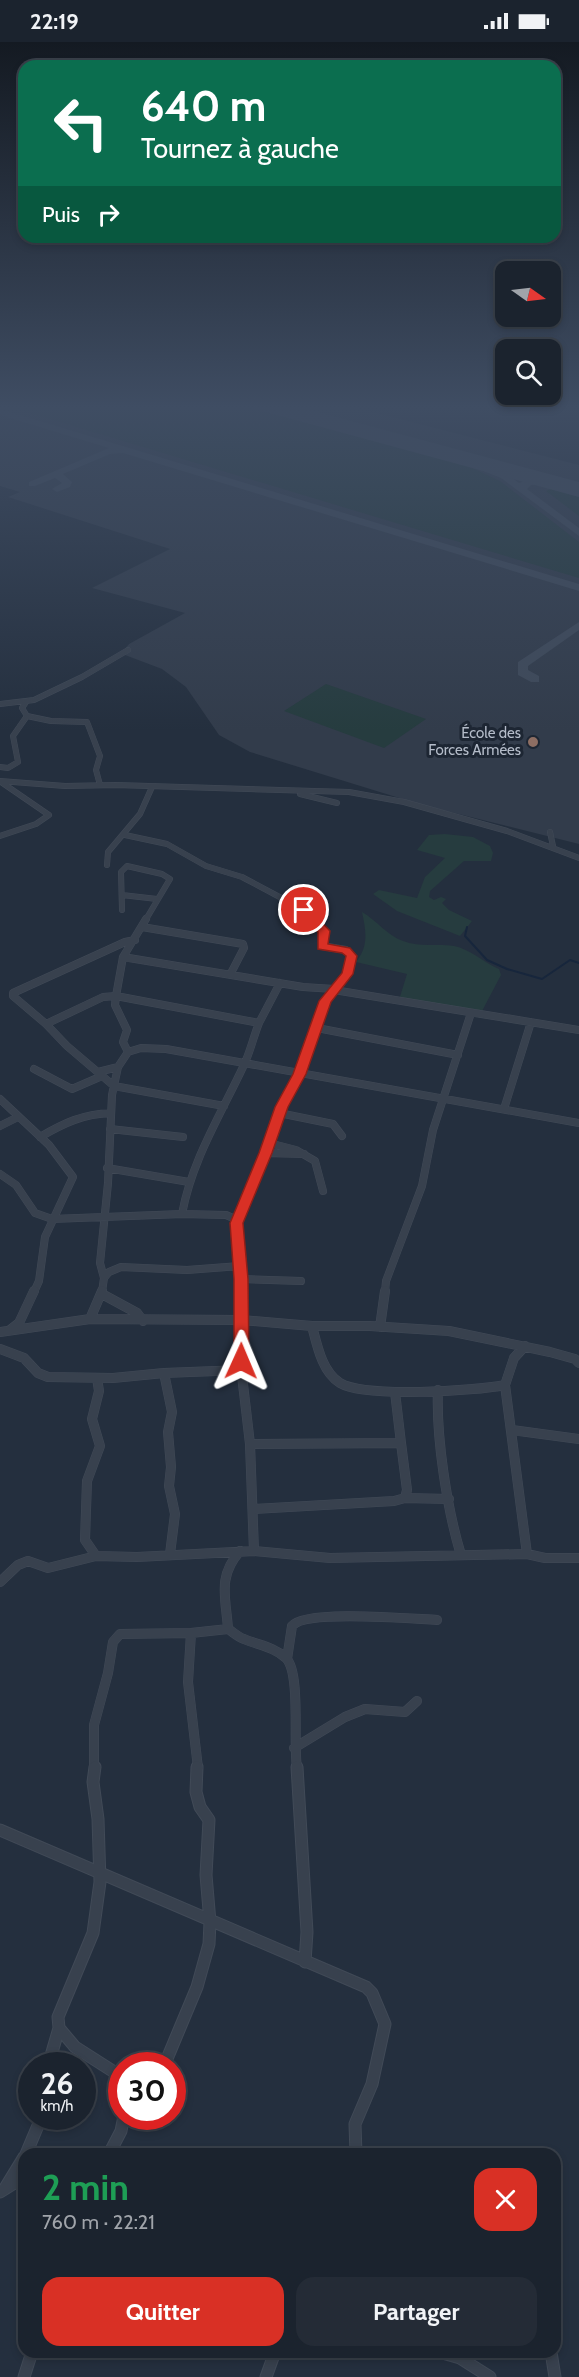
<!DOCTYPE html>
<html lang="fr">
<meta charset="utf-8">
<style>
:root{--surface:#1b232e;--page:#242b36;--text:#f1f3f6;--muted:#a0a4aa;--line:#39404a;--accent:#d93025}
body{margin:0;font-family:Cabin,sans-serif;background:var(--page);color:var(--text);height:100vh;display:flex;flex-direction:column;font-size:22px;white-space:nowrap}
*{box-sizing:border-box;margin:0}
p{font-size:20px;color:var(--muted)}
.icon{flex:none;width:33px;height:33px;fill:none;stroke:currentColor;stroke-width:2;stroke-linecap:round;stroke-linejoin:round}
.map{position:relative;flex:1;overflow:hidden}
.drawer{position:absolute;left:18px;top:2106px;width:543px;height:210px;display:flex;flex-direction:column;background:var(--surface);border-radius:18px;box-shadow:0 3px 9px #0003,0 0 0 2px var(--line)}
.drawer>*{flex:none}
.guide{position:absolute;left:18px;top:18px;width:543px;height:183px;border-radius:18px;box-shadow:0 3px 9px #0003,0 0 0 2px var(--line);background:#0b6e4f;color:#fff;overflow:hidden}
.needle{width:39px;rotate:104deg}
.tools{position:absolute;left:495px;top:219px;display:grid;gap:12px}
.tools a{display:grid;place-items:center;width:66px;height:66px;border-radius:12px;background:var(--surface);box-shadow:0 3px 9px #0003,0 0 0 2px var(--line);font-size:30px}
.speed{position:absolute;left:18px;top:2010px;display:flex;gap:12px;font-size:30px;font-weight:700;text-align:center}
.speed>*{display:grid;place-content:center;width:78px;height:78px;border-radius:50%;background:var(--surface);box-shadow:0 3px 9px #0003,0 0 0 2px var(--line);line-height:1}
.speed small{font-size:15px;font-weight:400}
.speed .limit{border:9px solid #d22;background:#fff;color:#111}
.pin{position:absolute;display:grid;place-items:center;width:51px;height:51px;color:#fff;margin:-26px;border:3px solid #fff;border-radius:50%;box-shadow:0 2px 6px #0007}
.me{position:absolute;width:66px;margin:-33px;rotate:1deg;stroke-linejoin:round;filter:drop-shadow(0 0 4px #0008)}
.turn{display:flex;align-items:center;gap:21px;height:126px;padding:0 24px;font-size:27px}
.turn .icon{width:78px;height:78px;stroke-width:2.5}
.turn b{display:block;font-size:42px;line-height:51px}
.then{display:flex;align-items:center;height:57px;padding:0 24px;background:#0003;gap:12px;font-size:22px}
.round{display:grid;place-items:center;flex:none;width:63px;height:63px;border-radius:18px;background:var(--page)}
.headline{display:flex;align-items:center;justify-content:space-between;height:102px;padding:0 24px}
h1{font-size:36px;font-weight:700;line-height:45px;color:#1e9e55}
.action{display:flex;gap:12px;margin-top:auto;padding:12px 24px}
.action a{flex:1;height:69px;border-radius:18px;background:var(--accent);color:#fff;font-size:24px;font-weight:700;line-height:69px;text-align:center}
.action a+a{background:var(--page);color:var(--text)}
.status{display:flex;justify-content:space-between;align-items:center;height:42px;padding:0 30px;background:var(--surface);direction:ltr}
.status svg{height:16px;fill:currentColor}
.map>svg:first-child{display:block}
</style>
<div class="status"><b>22:19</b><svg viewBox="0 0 49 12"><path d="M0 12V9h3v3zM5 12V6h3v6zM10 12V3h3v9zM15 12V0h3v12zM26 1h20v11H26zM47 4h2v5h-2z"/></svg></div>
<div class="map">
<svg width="579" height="2335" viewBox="0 0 579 2335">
<rect width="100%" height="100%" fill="#242f3e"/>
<!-- airport -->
<path fill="#323c4b" d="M0,362H342L579,423V802L422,763L250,710L219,693L186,645L162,627L125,613L123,609L129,602L185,571L92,546L170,507L8,455L20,450L0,444Z"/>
<!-- green -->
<path fill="#263c3f" d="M0,362H242L468,424L500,439L579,500V536Z
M551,447L579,455V474L546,449Z
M326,642L426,677L384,706L284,669Z
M445,792L473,795L490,804L493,811L491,819H464L430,849L429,855L434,858L441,855L446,857L442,861L449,868L472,879L460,894L397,869L373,852L379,848L417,856L425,835L445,816L417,808L429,793Z
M362,870C376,878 388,894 403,899C420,906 437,901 454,904C470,907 483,920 499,927L501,933L481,971L399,958L407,932L356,920C369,904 366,889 362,870Z"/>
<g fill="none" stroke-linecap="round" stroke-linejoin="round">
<!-- stream -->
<path stroke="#17263c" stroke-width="2" d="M467,885L465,894L487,918L507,927L542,937L570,918L579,921"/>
<!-- taxiway -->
<path fill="#3f4a5a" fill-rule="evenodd" d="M0,367L579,542V549L123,411L110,412L63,432L72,440L70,445L57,450L52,447L62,441L55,436L35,444H29V440L109,406L0,373Z
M461,414L507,432L519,441L530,437L553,438V442L531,443L527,447L579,486V494L501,436L458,419L456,417Z
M579,580V588L528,624V628L539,634V640H531L518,633V620Z"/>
<!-- runway -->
<path fill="#3f4a5a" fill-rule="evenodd" d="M252,362H288L579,440V455L255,367Z"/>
<!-- minor-far3 casing -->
<g stroke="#414a57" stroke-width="6">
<path id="minor-far3" d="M26,660L22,666L27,674L51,679L87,680L100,714L96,728L100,743
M0,662L34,658L82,635L128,608
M0,725L8,726L18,720L13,694L27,674
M0,739L65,744L116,743L349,750L404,760L507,789L579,816
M300,752L337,761
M550,790L553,804
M125,793L167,802L206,824L242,835L304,868L314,879
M0,794L36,782L49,773L1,740
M107,823L108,810L140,772L152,745
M122,853L157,857
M122,868L121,830L127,824L162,832L170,837L145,879"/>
</g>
<!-- minor-far2 casing -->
<g stroke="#414a57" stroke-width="8">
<path id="minor-far2" d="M146,877L123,915L303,945L334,947
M142,885L243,902L244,906L231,931
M123,915L116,954L259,981C253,996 250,1011 243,1025C220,1074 192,1118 182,1172
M334,948L579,988
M259,981L280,941
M46,982L13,954V951L125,900L135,898
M317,986L458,1013
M128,1010L123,1000L127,988L115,963L116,954L103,955L46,982L67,1004L114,1044L224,1064
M34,1027L72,1047L102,1034
M98,1030L118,1025
M0,1057L49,1103L73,1135L45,1195L39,1239L34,1250
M504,1067L531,980
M279,1071L333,1082L342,1094
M0,1084L18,1075
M110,1087L183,1095
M40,1095C64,1081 83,1072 111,1071
M269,1101L296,1108L315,1119L323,1149
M266,1111L304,1112
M107,1126L189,1140
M0,1132L16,1143L35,1171L52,1177L182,1172L226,1173L233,1176L236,1181L241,1250
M236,1181L266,1111L281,1065L299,1032L325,959L347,932L352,914L346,908L322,904V887L313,877
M104,1236L100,1221L108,1141L112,1053L118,1025L128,1010L141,1006L166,1007L579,1081
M241,1237L301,1239
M102,1250L104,1236L109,1230L121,1225L187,1228L240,1224
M385,1250L386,1239L422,1144L433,1088L471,971"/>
</g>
<!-- minor-far1 casing -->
<g stroke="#414a57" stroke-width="10">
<path id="minor-far1" d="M241,1249V1325L250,1402L254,1509
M102,1252L137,1271L143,1279
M90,1277L102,1249
M312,1284C317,1303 322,1330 340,1341C365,1356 474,1349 505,1343L527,1512
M380,1285L385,1249
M10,1288L19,1281L34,1249
M0,1290L90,1277L242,1278L312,1284H370L449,1289L550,1310L575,1317L579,1321
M0,1307L24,1316L38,1331L48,1335L113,1336L164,1331L242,1328
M164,1331L172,1370L168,1390L171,1425L169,1444L175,1472L170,1512
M505,1343L514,1316L525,1304
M438,1348C436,1395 447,1467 461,1513
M512,1388L579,1397
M250,1402L401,1401L395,1350
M405,1456L449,1457
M253,1467L394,1459L405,1456L407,1448L401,1401
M240,1509C217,1535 226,1556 228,1587C233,1590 238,1595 244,1597C258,1603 274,1605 286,1616C301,1631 293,1702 297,1726
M96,1514L85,1498L87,1439L100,1404L92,1377L99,1349L97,1336
M0,1540L18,1523L28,1519L48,1526L96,1514L137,1515L254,1509L330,1516L527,1512L545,1516H579
M191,1591L188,1640L198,1726
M287,1617L292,1584C305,1567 413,1577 437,1578
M294,1706L345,1675L365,1667L405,1670L417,1659
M94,1726V1683L108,1631L113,1600L120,1592L191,1591L228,1587"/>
</g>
<!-- minor casing -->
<g stroke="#414a57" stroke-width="13">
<path id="minor" d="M297,1725L307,1890L305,1920
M0,1788L366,1945L372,1951L385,1982L372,2042L355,2082L356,2112
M59,1986L75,2005L122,2035
M48,2024L59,1986L58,1975L93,1891L100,1840L98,1777L93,1740L95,1725
M164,2024L197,1945L209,1902L210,1880L206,1833L209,1778L200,1765L196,1750L197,1725
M26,2112L42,2074
M109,2112L121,2089L124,2074
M5,2146L24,2115
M0,2150L24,2135
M439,2310L460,2316L490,2335
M551,2310L555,2335
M24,2335L32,2310
M266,2335L275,2310"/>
</g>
<!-- minor-far3 -->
<use href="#minor-far3" stroke="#38414e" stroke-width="5"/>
<!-- minor-far2 -->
<use href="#minor-far2" stroke="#38414e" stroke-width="7"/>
<!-- minor-far1 -->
<use href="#minor-far1" stroke="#38414e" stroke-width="9"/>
<!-- minor -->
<use href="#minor" stroke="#38414e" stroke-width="11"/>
</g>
<!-- sky -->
<linearGradient id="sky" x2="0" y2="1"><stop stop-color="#141a22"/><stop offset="0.53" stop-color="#3f4d63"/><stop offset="1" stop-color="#3f4d63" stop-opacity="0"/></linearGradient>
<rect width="579" height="689" fill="url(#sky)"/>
<!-- route -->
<path fill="#d93025" stroke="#8d1f18" stroke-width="1.5" d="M304,865L308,866L330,889L328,902L350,906L357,914L353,932L331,960L306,1032L288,1065L272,1111L243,1181L248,1237L249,1319L247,1323H236L234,1319V1237L230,1181L259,1111L275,1065L293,1032L319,959L342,931L346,914L342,911L318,907V890L299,868Z"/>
<!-- markers -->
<circle fill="#8d6e63" stroke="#1d2633" stroke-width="2" cx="533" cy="700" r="6"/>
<g text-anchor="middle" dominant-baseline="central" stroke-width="6" stroke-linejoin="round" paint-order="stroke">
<!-- far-poi labels -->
<g font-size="15" fill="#b4bcc9" stroke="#1d2633" text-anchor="end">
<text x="521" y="691">École des<tspan x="521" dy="17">Forces Armées</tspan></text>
</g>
</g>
</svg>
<div class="tools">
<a><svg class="needle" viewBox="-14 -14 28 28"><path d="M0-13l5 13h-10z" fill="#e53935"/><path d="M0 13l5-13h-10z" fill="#a0a4aa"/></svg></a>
<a><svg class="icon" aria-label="search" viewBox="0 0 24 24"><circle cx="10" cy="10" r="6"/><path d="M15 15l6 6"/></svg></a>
</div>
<div class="speed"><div>26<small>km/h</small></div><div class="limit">30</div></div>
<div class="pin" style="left:304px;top:868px;background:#d93025"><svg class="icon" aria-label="arrive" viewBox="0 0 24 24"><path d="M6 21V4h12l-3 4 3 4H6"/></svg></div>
<svg class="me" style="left:241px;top:1319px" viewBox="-20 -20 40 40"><path d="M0-17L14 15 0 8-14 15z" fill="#d93025" stroke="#fff" stroke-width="4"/></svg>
<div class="guide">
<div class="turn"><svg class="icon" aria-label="left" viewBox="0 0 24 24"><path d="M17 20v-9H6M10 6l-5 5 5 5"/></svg><div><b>640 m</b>Tournez à gauche</div></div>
<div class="then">Puis<svg class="icon" aria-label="right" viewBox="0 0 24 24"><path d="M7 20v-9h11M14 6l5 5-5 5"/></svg></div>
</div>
<section class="drawer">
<div class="headline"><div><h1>2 min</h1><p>760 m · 22:21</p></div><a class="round" style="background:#d93025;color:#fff"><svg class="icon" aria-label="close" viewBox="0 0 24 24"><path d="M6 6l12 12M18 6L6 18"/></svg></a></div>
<div class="action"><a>Quitter</a><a>Partager</a></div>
</section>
</div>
